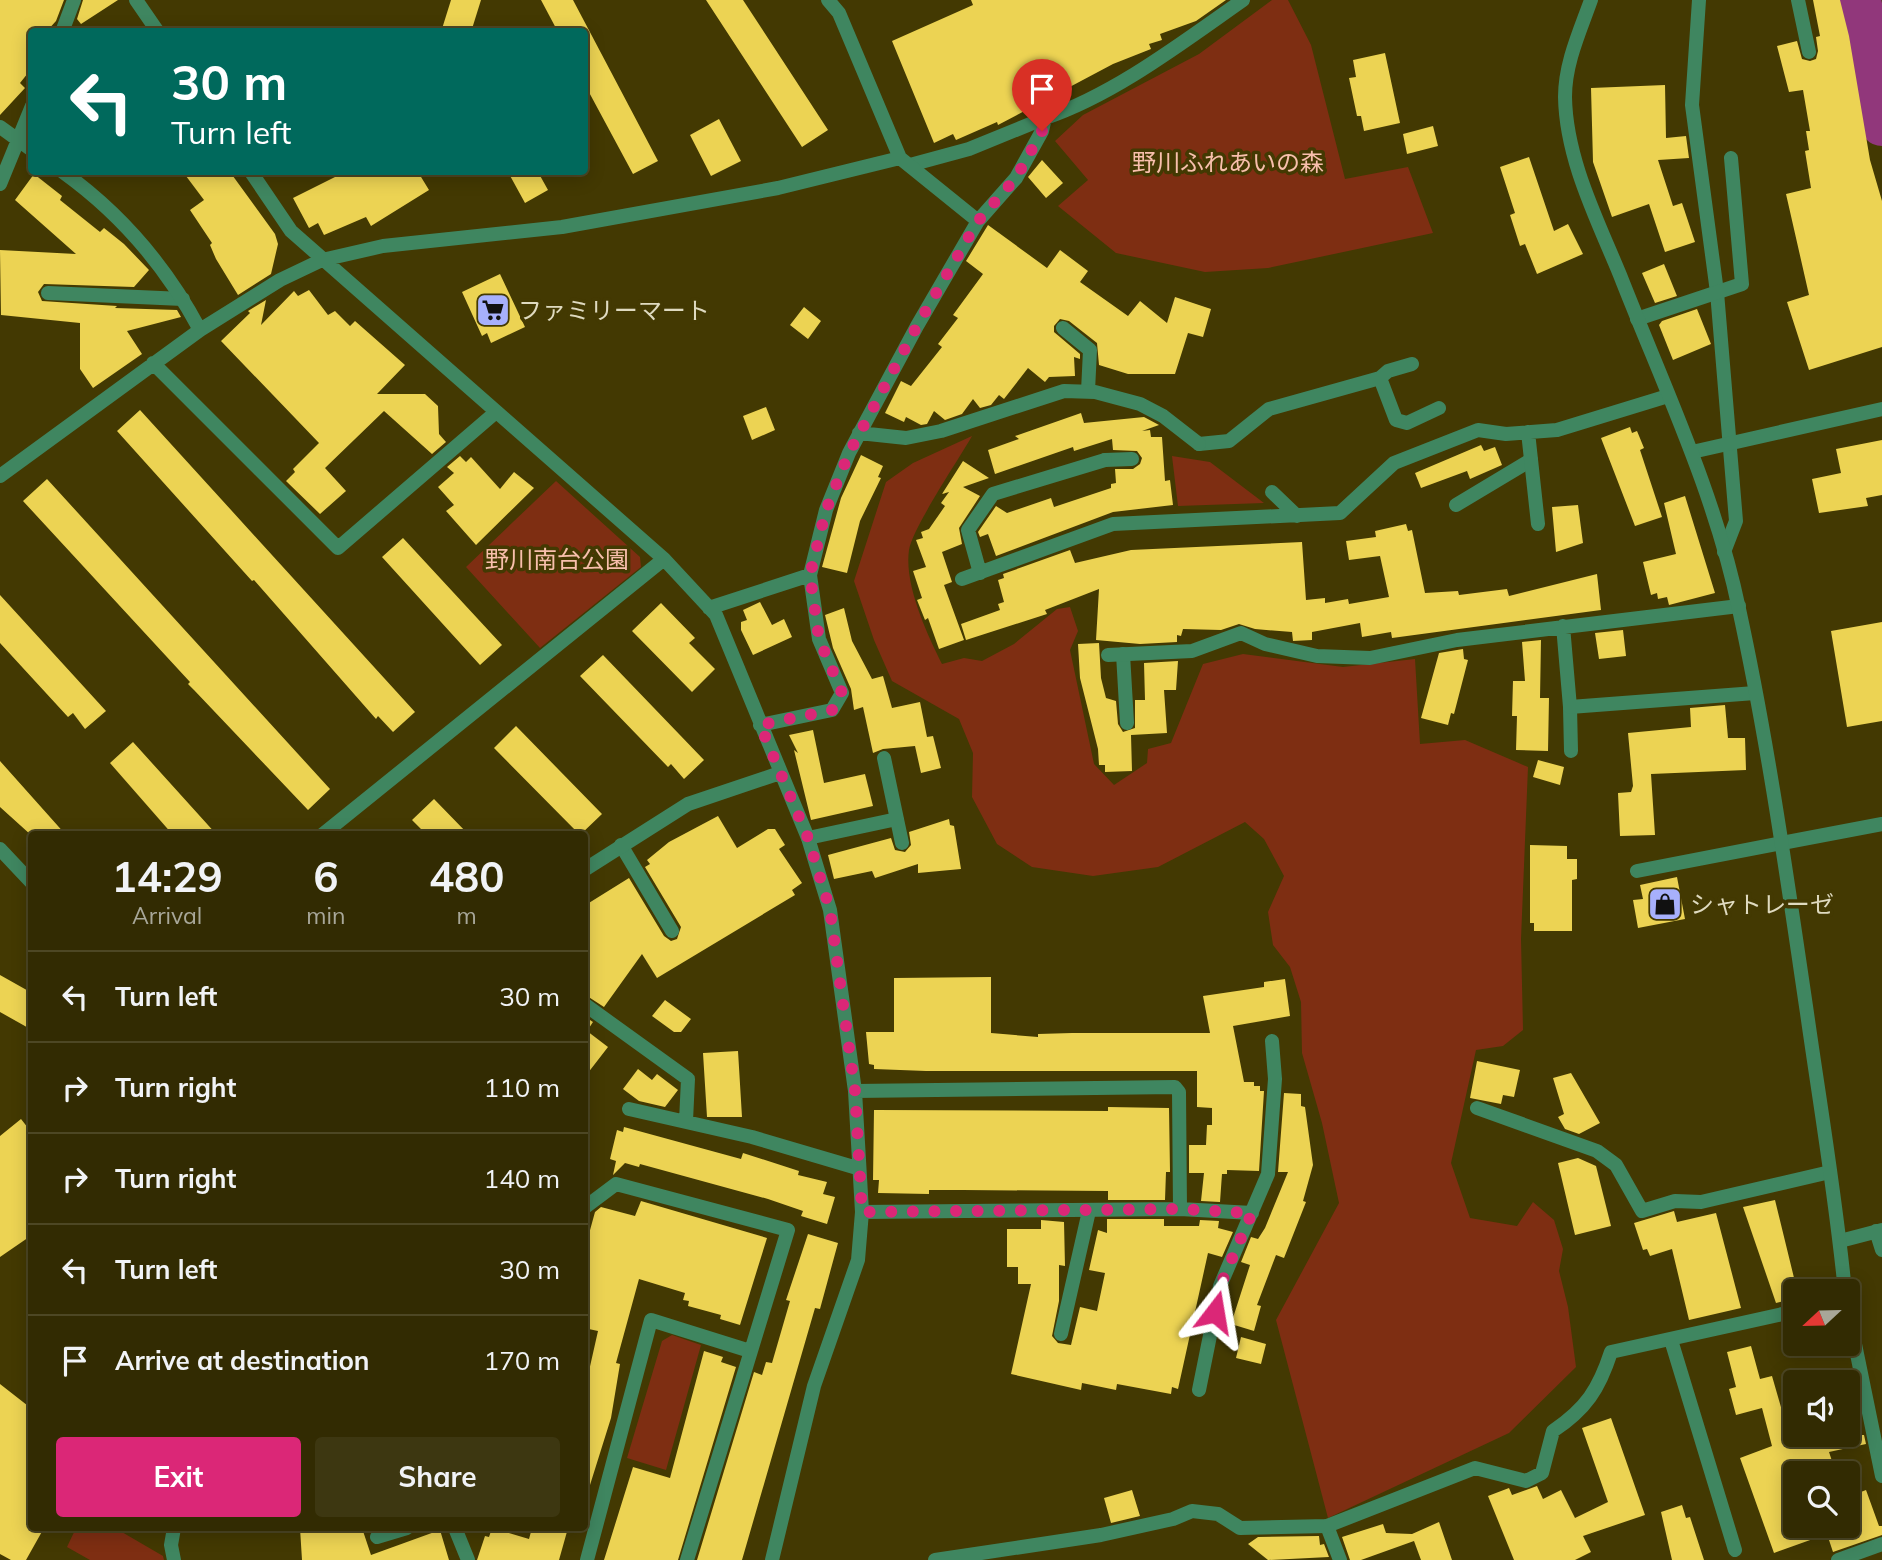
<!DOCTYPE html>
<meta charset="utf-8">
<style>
:root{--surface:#322b02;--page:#3d3711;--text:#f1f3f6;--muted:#a8a799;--line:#4d4724;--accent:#db2777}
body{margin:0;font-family:Mulish,"Noto Sans JP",sans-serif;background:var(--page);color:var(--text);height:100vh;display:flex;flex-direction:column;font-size:26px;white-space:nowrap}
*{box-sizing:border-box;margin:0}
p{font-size:23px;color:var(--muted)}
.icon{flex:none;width:38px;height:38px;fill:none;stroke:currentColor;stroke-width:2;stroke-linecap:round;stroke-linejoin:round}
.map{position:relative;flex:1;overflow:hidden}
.details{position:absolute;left:28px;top:831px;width:560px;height:700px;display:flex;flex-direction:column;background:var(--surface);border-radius:7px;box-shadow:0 4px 18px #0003,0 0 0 2px var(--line)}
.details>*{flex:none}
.guide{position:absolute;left:28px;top:28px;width:560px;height:147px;border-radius:7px;box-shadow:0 4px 18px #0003,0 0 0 2px var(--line);background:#00695c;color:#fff;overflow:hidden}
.needle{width:46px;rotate:248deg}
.buttons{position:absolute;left:1783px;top:1279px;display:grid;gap:14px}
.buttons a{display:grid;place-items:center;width:77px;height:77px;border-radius:7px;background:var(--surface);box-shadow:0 4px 18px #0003,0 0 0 2px var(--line);font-size:35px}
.pin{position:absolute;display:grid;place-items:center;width:60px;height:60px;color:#fff;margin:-72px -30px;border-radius:50% 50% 50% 0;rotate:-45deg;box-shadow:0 0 7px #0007}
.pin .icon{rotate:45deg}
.me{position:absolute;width:77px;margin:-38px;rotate:14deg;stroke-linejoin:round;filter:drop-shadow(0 0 5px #0008)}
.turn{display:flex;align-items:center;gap:24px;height:147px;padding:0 28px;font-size:32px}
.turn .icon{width:91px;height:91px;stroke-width:2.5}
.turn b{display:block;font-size:49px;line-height:60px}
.eta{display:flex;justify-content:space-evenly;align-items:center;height:119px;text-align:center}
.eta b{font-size:42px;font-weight:700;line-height:49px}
.action{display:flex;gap:14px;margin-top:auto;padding:14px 28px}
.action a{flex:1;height:80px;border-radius:7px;background:var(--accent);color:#fff;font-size:28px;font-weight:700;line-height:80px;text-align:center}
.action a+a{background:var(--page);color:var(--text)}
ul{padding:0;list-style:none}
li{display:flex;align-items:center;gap:21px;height:91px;padding:0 28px;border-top:2px solid var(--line)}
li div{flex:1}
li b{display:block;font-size:26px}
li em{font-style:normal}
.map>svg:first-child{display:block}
</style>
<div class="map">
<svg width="1882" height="1560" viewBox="0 0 1882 1560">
<rect width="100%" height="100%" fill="#433902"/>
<!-- green -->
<path fill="#7e2e12" d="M1272,0H1288L1311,45L1345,179L1408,167L1433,233L1268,268L1205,272L1116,253L1058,206L1088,180L1055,141L1083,115L1199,54Z
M972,436C959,459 913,527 909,550C904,585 927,634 942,664L964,658L982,661L1014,644L1057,609L1070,607L1078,631L1070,650L1094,764L1114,785L1147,763L1148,749L1171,743L1203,664L1243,654L1343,667L1415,659L1420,744L1465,740L1528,767L1521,939L1523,1030L1503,1046L1476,1050L1451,1163L1470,1218L1517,1226L1533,1202L1554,1220L1563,1249L1559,1271L1568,1307L1576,1367L1509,1433L1328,1518L1276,1320L1339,1203L1322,1123L1302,1053L1301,1002L1290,967L1273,945L1268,912L1284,876L1264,839L1245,822L1158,867L1093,876L1032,867L997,844L972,797L973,753L959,719L892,681L874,640L854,581L886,482L913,463Z
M1172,456L1210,462L1264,503L1178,506Z
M556,481L640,557L641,567L540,648L466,567Z
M672,1335L701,1345L666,1470L627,1458L662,1341Z
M76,1528H115L163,1556L164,1560H90L67,1547Z"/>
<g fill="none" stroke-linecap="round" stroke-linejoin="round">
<!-- river -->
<path stroke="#91377b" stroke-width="44" d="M1859,0L1882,124"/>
</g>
<!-- building -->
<path fill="#ecd353" d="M0,0H64L56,21L46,32H32V68L20,83L25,88L0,115Z
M83,0H118L81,24L77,19Z
M451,0H481L471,32H441Z
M541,0H573L658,161L633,174L584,83V32H558Z
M706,0H743L828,130L802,147Z
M971,0H1226L1196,21L1160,34L1162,40L1149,44L1151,49L1113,64L998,125L997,122L956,140L953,134L934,143L892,41L973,5Z
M1813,0H1840L1849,36L1870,160L1882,201V347L1809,370L1787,302L1809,295L1786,194L1811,188L1805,151L1809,150L1806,131H1810L1803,90L1789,92L1777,46L1797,41L1802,59L1810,61L1816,59L1818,51L1816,37L1820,36Z
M1385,53L1400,123L1364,131L1361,116H1357L1349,78L1356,77L1353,60Z
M1665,85L1666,138L1686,136L1689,158L1658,160L1673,206L1682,203L1695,242L1665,252L1649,204L1612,217L1593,162L1591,88Z
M719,119L741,161L711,176L690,135Z
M1433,126L1438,146L1407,154L1403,134Z
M1529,157L1554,231L1568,224L1583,254L1537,274L1525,244L1520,246L1510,215L1515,213L1500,167Z
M1042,160L1063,183L1046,198L1028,177Z
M183,172H230L275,234L278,244L271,274L238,295L216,259L210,245L212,243L190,210L204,200Z
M345,172H418L429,190L371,226L366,217L324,235L318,223L309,228L293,198Z
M508,172H538L548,190L525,203Z
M34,174L62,196L60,200L100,232L104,228L124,244L149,270L134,287L44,284L38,292L42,301L117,306L115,308L177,310L181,317L127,331L142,354L93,388L80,369V323L1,315L0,250L76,254L15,200Z
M988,225L1047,268L1060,250L1088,271L1080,282L1128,316L1140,301L1167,323L1175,297L1211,309L1203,337L1188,333L1175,374H1128L1099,365L1097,343L1069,321L1060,319L1054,326V332L1080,354V359L1074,357L1075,376L1049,377L1045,382L1028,368L1004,399L999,395L991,405L980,408L973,399L962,414L945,420L934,411L927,424L921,425L906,417L904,422L885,413L901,381L911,386L942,347L938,344L958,318L953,315L983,274L966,261Z
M1664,264L1677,296L1655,303L1642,273Z
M500,274L525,327L491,343L487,333L482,336L462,292Z
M309,290L328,315L335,311L350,326L355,321L405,365L377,394H425L438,406L439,434L446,442L432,454L384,411L325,468L346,491L320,514L286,481L295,472L293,469L319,443L221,341L250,313L248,311L266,300L261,325L294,291L298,296Z
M804,307L821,321L808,339L790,325Z
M1697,309L1711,344L1673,360L1659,325L1662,321Z
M766,407L775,430L752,440L743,416Z
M140,410L415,712L393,732L378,716L376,719L254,580L252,581L117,431Z
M1081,413L1084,423L1144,417L1159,425L1142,431L1150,430L1151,437H1162L1165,481L1170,480L1173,505L1113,512L996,556L988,534L980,537L978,532L996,506L1007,513L1051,498L1054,507L1111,488V484L1116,483L1115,469H1133L1140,464L1142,458L1137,451L1113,450L1112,439L1074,451L1073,447L995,474L988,450L1019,439L1015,436Z
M1630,427L1632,433L1637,431L1644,448L1640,450L1662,517L1635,526L1601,438Z
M1882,440V495L1866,498L1868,506L1819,513L1812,479L1841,473L1836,449Z
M1481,445L1484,451L1495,447L1502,465L1470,479L1467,471L1421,488L1415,473Z
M861,455L883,466L878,477L881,478L860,521L847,573L822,567L841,498Z
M460,456L466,462L471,457L500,489L514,472L534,488L476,545L446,511L454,505L438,487L454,473L447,467Z
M963,461L989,478L963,487L980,496L959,528L962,544L942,552L952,582L944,585L964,640L939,649L928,618L925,620L917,600L922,598L913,571L926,567L916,540L923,538L921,532L929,529L945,506L941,503L949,492L942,494Z
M47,479L330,789L308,810L194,690L188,684L190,682L23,501Z
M1685,496L1715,593L1669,605L1667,597L1658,599L1657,593L1651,595L1643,562L1676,554L1664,503Z
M1578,505L1583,543L1556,552L1552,507Z
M1406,524L1408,531L1412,530L1425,593L1458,591L1459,595L1507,589L1509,596L1597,574L1601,610L1392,638L1391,632L1362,637L1360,623L1312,632V640L1293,641L1292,632L1255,629L1239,624L1221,630L1183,629L1181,636L1177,635V642L1140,644L1096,640L1099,589L1045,610L1047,614L966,640L961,624L1000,610L998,604L1004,602L998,580L1004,578L1003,574L1070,550L1075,563L1131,550L1302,542L1306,600L1325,598V603L1348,599L1349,604L1389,597L1380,556L1349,560L1346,541L1376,537L1375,531Z
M403,538L502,645L480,665L382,557Z
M0,595L106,711L85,729L73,713L68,717L0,643Z
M760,602L772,625L784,619L792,637L753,655L741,630V622L747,620L743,610Z
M661,603L695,638L689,643L715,669L692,692L632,631Z
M844,608L852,641L872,679L883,676L892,708L920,702L927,737L933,736L941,768L921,773L915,746L883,749L873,753L863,707L854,710L851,689L833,648L825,615Z
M1882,622V721L1847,727L1831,631Z
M1623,630L1626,656L1599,659L1595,633Z
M1541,640L1540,698H1549L1548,751L1516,750L1517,716H1512L1513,681H1525L1522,642Z
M1099,643L1101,678L1106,698L1116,701L1118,724L1123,732L1135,728V700H1145L1144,663L1178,661L1176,690H1164L1167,733L1131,735L1132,771L1105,772V765H1099L1098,749L1080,678L1078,644Z
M1463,649L1464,659L1468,660L1454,714L1451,713L1448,725L1421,718L1439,653Z
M603,655L704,760L684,779L671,764L668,767L580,676Z
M1725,705L1728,738H1745L1746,770L1651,774L1655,835L1620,836L1618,793L1631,792L1633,786L1628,733L1691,727L1690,708Z
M516,726L602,814L580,835L494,748Z
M813,730L824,783L865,774L873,806L811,820L794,750L798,753L789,735Z
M133,742L217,835H173L110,763Z
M1538,760L1564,767L1560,785L1533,777Z
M0,761L66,835H31L0,807Z
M434,799L469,835H427L412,820Z
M718,816L737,848L768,829H775L785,845L779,849L802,883L792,890L795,895L657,978L642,954L604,1007L584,994V906L629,878L664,936L671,941L677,939L681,927L645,867L650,864L647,860L669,842Z
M949,819L950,825L954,826L961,869L918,873V864L875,878L872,871L834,879L828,855L891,838L895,850L905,852L911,845L909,832Z
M1530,845L1567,846V859H1577V879L1572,880V931H1534V923H1530Z
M1677,877L1685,919L1638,928L1633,900L1643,899L1640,885Z
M0,975L32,993V1030L0,1012Z
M991,977V1033L1038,1037V1034L1072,1033H1210L1203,996L1264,987V982L1285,979L1290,1016L1233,1026L1244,1082H1254V1086H1260V1091H1264L1259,1171L1227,1170V1174H1222L1220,1202L1201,1201L1204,1173H1189V1145H1206L1207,1125H1212V1108L1197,1107V1071H926L874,1069V1065L869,1064L866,1032H894V978Z
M665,1000L691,1019L681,1032H674L652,1016Z
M584,1016L593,1022L587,1031L608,1047L584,1078Z
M738,1051L742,1117H707L703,1053Z
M1477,1061L1520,1070L1514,1097L1503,1095L1501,1104L1470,1098Z
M638,1069L652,1080L657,1074L678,1090L665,1107L639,1101L623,1089Z
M1571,1073L1600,1123L1579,1134L1565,1129L1558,1117L1564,1114L1553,1078Z
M1284,1093L1301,1094V1106L1305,1107L1313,1165L1303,1201L1306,1202L1284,1258L1276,1255L1257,1305L1261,1306L1254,1331L1231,1324L1250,1265L1241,1262L1251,1237L1258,1239L1265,1228L1288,1172H1278Z
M1108,1107L1169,1108L1170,1172H1166L1165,1200H1108V1191L963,1190H929V1194L878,1193L879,1180H873L874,1110L1108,1111Z
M21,1119L32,1133V1235L0,1257V1136Z
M624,1127L741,1159L743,1153L799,1171L798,1175L827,1182L823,1194L835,1197L827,1224L801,1216L803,1211L768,1199L640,1164L639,1167L625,1163L613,1175L616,1161L610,1159L617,1130L623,1132Z
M1578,1158L1596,1166L1611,1226L1575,1235L1558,1163Z
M1775,1200L1796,1286V1298L1776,1303L1743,1207Z
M641,1201L767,1238L740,1325L720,1319L721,1315L688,1306L689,1301L683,1300L685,1293L639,1279L616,1363L620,1364L611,1418L590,1485L584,1484V1393L598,1331L584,1328V1252L595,1212L601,1207L635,1216Z
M1674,1211L1677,1222L1716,1213L1741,1308L1689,1320L1672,1249L1650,1256L1647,1249L1643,1250L1634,1223Z
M1107,1219H1164V1226H1199L1200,1220L1219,1221L1218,1228L1233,1232L1222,1257L1208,1253L1178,1389L1172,1387L1171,1394L1117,1384L1116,1390L1082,1383L1081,1390L1011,1374L1031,1284H1018V1267H1007V1229H1041V1220L1064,1222L1065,1266L1059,1265V1301L1052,1336L1058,1343L1071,1345L1080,1307L1097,1311L1105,1273L1089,1270L1098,1230L1107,1233Z
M808,1234L838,1243L820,1309L815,1308L742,1560H697L754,1372L762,1375L766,1362L772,1363L790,1301L786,1300Z
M1241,1337L1266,1344L1261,1364L1236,1358Z
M1751,1346L1760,1379L1772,1376L1789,1435H1864L1866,1444L1829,1452L1832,1461L1796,1471V1526H1848V1497L1866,1490L1879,1526H1882V1535L1833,1552L1827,1534L1774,1553L1740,1458L1772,1446L1762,1408L1736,1415L1729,1389L1736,1387L1727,1352Z
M704,1351L723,1357L721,1362L736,1367L678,1560H604L633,1467L670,1478Z
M0,1384L32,1409V1528H44L26,1560H11L0,1554Z
M1611,1418L1645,1515L1583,1536L1591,1552L1575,1560H1514L1488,1496L1509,1488L1512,1495L1537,1486L1543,1499L1561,1490L1575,1518L1608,1502L1582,1428Z
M1132,1490L1140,1516L1111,1523L1104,1498Z
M1682,1505L1686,1518L1690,1517L1704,1560H1672L1661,1512Z
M1439,1522L1452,1560H1421L1414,1541L1361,1560H1350L1342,1537L1383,1524L1386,1533L1412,1534Z
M300,1528H362L371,1555L440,1530L449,1560H302Z
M492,1528L529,1539L532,1528H568L559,1560H477L485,1536L489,1537Z
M1319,1536L1320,1545L1324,1544L1329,1557L1268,1560L1248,1544L1258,1537Z"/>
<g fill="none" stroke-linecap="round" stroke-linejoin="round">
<!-- service -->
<path stroke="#3f8660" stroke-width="14" d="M1699,0L1692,105L1717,292L1736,521L1724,552
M910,165L969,149L1045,118
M48,293L183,299
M1063,328L1090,350L1088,391
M1380,378L1396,420L1407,423L1439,408
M1199,444L1229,441L1269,409L1380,378L1388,371L1412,364
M1105,460L1132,459
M1456,505L1531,460
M1123,654L1127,723
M1570,707L1571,751
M884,758L902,843
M808,838L897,819
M621,845L672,931
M1637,871L1782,843
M1061,1334L1089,1211
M1327,1526L1340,1560
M377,1537L407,1528"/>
<!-- minor -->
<path stroke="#3f8660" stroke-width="14" d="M136,0L158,32
M828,0L839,13L900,158L978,221
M1798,0L1809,52
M62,32L74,0
M0,127L32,150
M63,172C120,213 167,268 200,330
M251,172L291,231L664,559L716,615L808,838L830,910L855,1091L862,1212L858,1260L814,1386L772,1560
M0,184L32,106
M1637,319L1742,284L1731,158
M153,363L338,548L496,412
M1528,432L1538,524
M859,433L906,438L941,431L1064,391L1095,392L1140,404L1163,416L1199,444
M1692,452L1882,409
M0,476L200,330L280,280L322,260L383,246L562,227L778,188L900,158
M1272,492L1297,516
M980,573L968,530L993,494L1105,460
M962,579L1113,524L1340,513L1394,463L1478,430L1506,434L1557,430L1668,396
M709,608L810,575
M1563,626L1570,707L1755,693
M1108,655L1192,651L1241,633L1265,644L1317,656L1370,658L1457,640L1739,606
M760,725L832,710L842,693L819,639L810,575L826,510L849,453L917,326L978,221L1016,178L1042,131L1045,118C1114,95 1183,42 1243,0
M322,835L664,559
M1782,843L1882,824
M0,849L32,883
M584,870L688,804L780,773
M584,1004L688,1079L686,1121
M855,1091L1175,1087L1179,1092L1180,1209L862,1212
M1477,1108L1597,1151L1616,1165L1642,1211L1675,1201L1701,1202L1830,1172
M629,1109L752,1137L857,1168
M584,1208L616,1184L788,1230L687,1560
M1180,1209L1252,1213
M1876,1231L1882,1250
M1840,1241L1882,1230
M1671,1340L1735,1550
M1199,1390L1220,1286L1268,1174L1275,1079L1272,1041
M174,1528L171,1545L174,1560
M455,1528L468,1560
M587,1560L651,1320L750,1351
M935,1560L1101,1535L1173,1519L1192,1511L1218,1514L1240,1528L1327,1526L1475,1468L1526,1481L1542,1473L1553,1431C1586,1409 1599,1389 1611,1352L1796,1311
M1838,1560L1882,1544"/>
<!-- tertiary -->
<path stroke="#3f8660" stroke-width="14" d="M1591,0C1580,31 1565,63 1565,97C1566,159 1597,219 1620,275C1663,385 1715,493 1739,609C1768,742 1787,878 1807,1013C1820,1105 1836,1198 1845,1292
M1848,1310L1882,1476"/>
</g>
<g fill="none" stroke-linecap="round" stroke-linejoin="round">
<!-- route -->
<path stroke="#db2777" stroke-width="12" stroke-dasharray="0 21.6" d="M1042,131L1016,178L978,221L917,326L849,453L826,510L810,575L819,639L842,693L832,710L760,725L808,838L830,910L855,1091L862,1212L1180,1209L1252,1213L1220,1286L1215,1312"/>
</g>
<!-- icons -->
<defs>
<g id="supermarket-square" transform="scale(1.75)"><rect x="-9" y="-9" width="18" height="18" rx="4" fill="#a7b0fc" stroke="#433902"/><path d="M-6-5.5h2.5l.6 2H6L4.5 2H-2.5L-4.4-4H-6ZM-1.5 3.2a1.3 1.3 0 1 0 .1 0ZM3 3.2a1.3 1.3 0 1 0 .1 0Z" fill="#111"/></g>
<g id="shop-square" transform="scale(1.75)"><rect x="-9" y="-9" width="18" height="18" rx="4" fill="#a7b0fc" stroke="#433902"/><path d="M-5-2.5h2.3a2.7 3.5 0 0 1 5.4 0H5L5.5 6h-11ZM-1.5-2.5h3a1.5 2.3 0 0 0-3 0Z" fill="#111"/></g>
</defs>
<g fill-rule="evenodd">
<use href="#supermarket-square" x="493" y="310"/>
<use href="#shop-square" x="1665" y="904"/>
</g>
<g text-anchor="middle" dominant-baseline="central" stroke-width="7" stroke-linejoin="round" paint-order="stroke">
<!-- park labels -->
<g font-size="24" fill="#f8bfac" stroke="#433902">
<text x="1228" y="162">野川ふれあいの森</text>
<text x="557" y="559">野川南台公園</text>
</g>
<!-- poi labels -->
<g font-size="24" fill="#dfdac0" stroke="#433902" text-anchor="start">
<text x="518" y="310">ファミリーマート</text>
<text x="1690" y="904">シャトレーゼ</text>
</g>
</g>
</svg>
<div class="buttons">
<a><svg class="needle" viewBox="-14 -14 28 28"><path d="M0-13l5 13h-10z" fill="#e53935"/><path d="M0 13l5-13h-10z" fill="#a8a799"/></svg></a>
<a><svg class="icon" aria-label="sound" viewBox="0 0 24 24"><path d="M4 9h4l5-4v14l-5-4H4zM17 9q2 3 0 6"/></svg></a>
<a><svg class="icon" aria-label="search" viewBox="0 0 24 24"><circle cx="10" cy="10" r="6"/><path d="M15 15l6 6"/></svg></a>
</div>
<div class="pin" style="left:1042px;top:131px;background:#d93025"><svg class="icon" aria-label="arrive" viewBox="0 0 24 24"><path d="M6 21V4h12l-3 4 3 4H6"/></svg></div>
<svg class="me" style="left:1215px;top:1312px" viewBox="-20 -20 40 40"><path d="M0-17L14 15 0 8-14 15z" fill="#db2777" stroke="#fff" stroke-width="4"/></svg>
<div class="guide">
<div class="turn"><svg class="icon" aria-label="left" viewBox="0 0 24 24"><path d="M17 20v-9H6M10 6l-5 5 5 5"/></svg><div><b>30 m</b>Turn left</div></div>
</div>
<section class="details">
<div class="eta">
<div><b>14:29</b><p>Arrival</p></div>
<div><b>6</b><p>min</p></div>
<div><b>480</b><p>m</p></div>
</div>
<ul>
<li><svg class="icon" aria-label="left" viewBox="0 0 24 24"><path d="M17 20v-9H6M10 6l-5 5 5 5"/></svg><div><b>Turn left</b></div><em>30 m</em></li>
<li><svg class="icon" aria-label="right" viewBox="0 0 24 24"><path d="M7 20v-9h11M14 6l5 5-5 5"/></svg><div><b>Turn right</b></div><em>110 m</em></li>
<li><svg class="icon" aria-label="right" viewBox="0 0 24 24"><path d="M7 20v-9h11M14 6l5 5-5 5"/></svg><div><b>Turn right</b></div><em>140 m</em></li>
<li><svg class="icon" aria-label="left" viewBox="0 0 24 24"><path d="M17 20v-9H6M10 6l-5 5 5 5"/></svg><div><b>Turn left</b></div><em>30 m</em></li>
<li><svg class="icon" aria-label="arrive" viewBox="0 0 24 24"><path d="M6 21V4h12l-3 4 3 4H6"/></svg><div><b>Arrive at destination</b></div><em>170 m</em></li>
</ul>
<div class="action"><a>Exit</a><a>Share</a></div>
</section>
</div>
